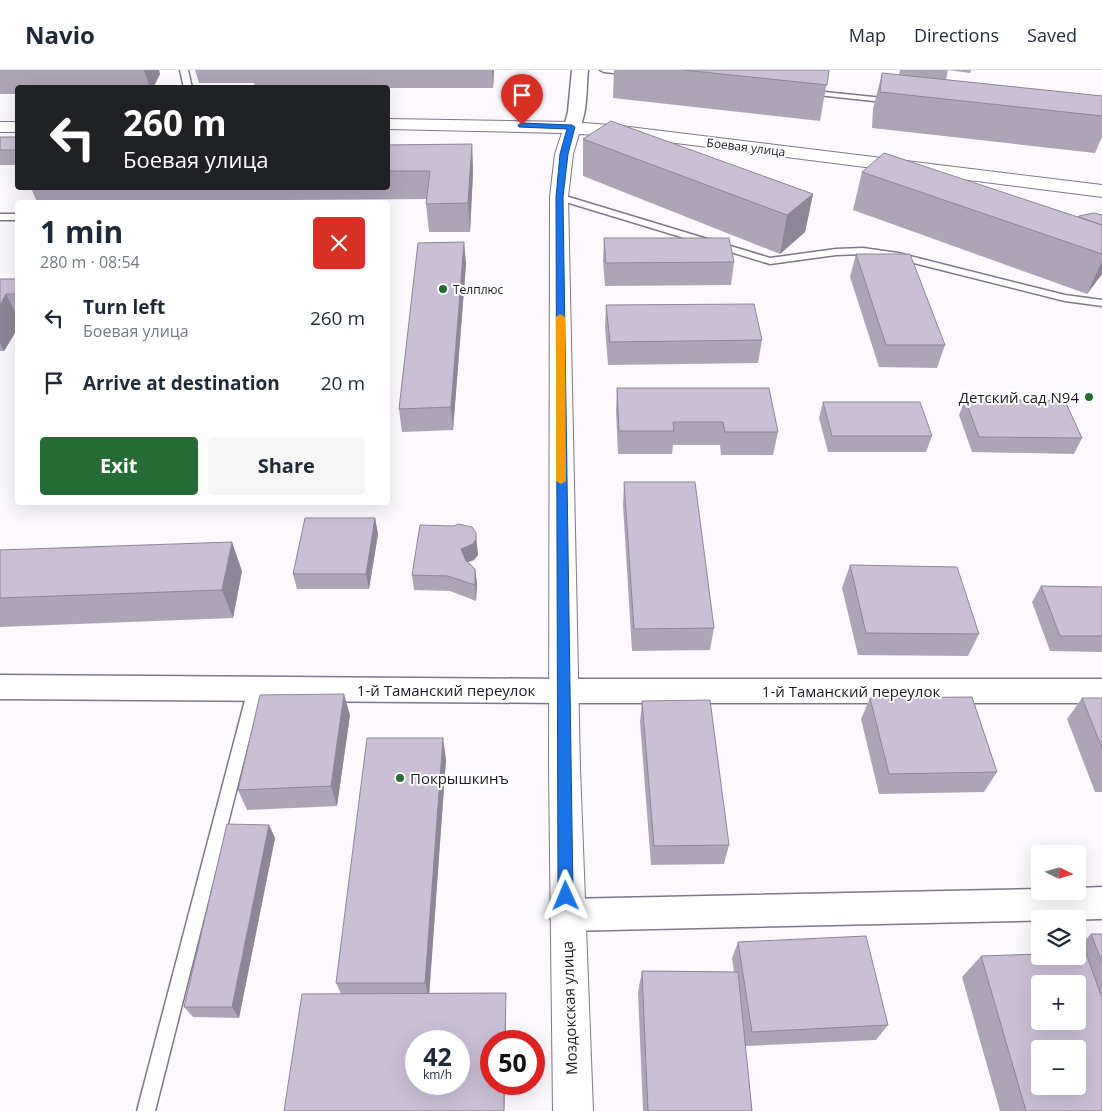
<!DOCTYPE html>
<meta charset="utf-8">
<style>
:root{--surface:#fff;--page:#f6f6f7;--text:#1f2937;--muted:#747a83;--line:#e0e1e3;--accent:#266a35}
body{margin:0;font-family:"Open Sans",sans-serif;background:var(--page);color:var(--text);height:100vh;display:flex;flex-direction:column;font-size:19px;white-space:nowrap}
*{box-sizing:border-box;margin:0}
p{font-size:16px;color:var(--muted)}
.icon{flex:none;width:28px;height:28px;fill:none;stroke:currentColor;stroke-width:2;stroke-linecap:round;stroke-linejoin:round}
.map{position:relative;flex:1;overflow:hidden}
.panel{position:absolute;left:15px;top:130px;width:375px;height:305px;display:flex;flex-direction:column;background:var(--surface);border-radius:5px;box-shadow:0 5px 20px #0002}
.panel>*{flex:none}
.guide{position:absolute;left:15px;top:15px;width:375px;height:105px;border-radius:5px;box-shadow:0 5px 20px #0002;background:#202124;color:#fff;overflow:hidden}
.needle{width:32px;rotate:95deg}
.buttons{position:absolute;left:1031px;top:775px;display:grid;gap:10px}
.buttons a{display:grid;place-items:center;width:55px;height:55px;border-radius:5px;background:var(--surface);box-shadow:0 5px 20px #0002;font-size:25px}
.speed{position:absolute;left:405px;top:960px;display:flex;gap:10px;font-size:25px;font-weight:700;text-align:center}
.speed>*{display:grid;place-content:center;width:65px;height:65px;border-radius:50%;background:var(--surface);box-shadow:0 5px 20px #0002;line-height:1}
.speed small{font-size:12px;font-weight:400}
.speed .limit{border:8px solid #d22;background:#fff;color:#111}
.pin{position:absolute;display:grid;place-items:center;width:42px;height:42px;color:#fff;margin:-51px -21px;border-radius:50% 50% 50% 0;rotate:-45deg;box-shadow:0 0 5px #0007}
.pin .icon{rotate:45deg}
.me{position:absolute;width:55px;margin:-28px;rotate:359deg;stroke-linejoin:round;filter:drop-shadow(0 0 4px #0008)}
.turn{display:flex;align-items:center;gap:18px;height:105px;padding:0 25px;font-size:22px}
.turn .icon{width:65px;height:65px;stroke-width:2.5}
.turn b{display:block;font-size:35px;line-height:42px}
.round{display:grid;place-items:center;flex:none;width:52px;height:52px;border-radius:5px;background:var(--page)}
.summary{display:flex;align-items:center;justify-content:space-between;height:85px;padding:0 25px}
h1{font-size:30px;font-weight:700;line-height:38px}
.button{display:flex;gap:10px;margin-top:auto;padding:10px 25px}
.button a{flex:1;height:58px;border-radius:5px;background:var(--accent);color:#fff;font-size:20px;font-weight:700;line-height:58px;text-align:center}
.button a+a{background:var(--page);color:var(--text)}
ul{padding:0;list-style:none}
li{display:flex;align-items:center;gap:15px;height:65px;padding:0 25px}
li div{flex:1}
li b{display:block;font-size:19px}
li em{font-style:normal}
header{display:flex;align-items:center;gap:30px;box-sizing:border-box;height:70px;padding:0 25px;background:var(--surface);border-bottom:1px solid var(--line)}
header strong{font-size:24px}
nav{display:flex;gap:28px;margin-inline-start:auto;font-size:18px}
.map>svg:first-child{display:block}
</style>
<header>
<strong>Navio</strong>
<nav><a>Map</a><a>Directions</a><a>Saved</a></nav>
</header>
<div class="map">
<svg width="1102" height="1041" viewBox="0 0 1102 1041">
<rect width="100%" height="100%" fill="#fbf9fe"/>
<g fill="none" stroke-linecap="round" stroke-linejoin="round">
<!-- service casing -->
<g stroke="#80758b" stroke-width="3">
<path id="service" d="M180,0H188L192,18H184Z
M600,0H624L636,3L632,5L604,2Z
M805,20L893,29L897,31L893,33L808,24H805Z
M556,125H562L770,188L836,179L863,178L898,183L1065,225L1102,230V236L1065,231L898,189L863,184L836,185L770,194L556,129Z
M0,144H18V150H0Z
M255,613L260,615L262,619L155,1041H137L248,619L250,615Z"/>
</g>
<!-- minor casing -->
<g stroke="#80758b" stroke-width="3">
<path id="minor" d="M572,0H588C586,18 588,45 578,60H566L564,57L568,42Z
M0,605L562,609H1102V633H562L0,629Z
M1102,817V849L566,861L554,856L549,845L554,834L566,829L1040,819V821H1078V818Z"/>
</g>
<!-- secondary casing -->
<g stroke="#80758b" stroke-width="2">
<path id="secondary" d="M388,49L572,52L621,56L1102,115V127L621,66L579,64L573,84L568,127L580,698L593,1041H553L549,698L550,127L555,84L562,63L388,59Z
M0,52H18V62H0Z"/>
</g>
<!-- service -->
<use href="#service" fill="#fff" fill-rule="evenodd"/>
<!-- minor -->
<use href="#minor" fill="#fff" fill-rule="evenodd"/>
<!-- secondary -->
<use href="#secondary" fill="#fff" fill-rule="evenodd"/>
</g>
<!-- wall -->
<path fill="#aea4b8" d="M0,0H159L160,4L153,18H18V24H0Z
M195,0H494L493,18H255L254,13H199Z
M614,0H829L820,51L613,28Z
M900,0H971L970,3L948,0L946,10L1102,26V67L1095,83L872,58L873,39L882,3L899,5Z
M0,67H18V95H0Z
M583,69L813,124L805,162L780,184L583,106Z
M472,74L473,102L470,162H429L426,134L427,129L37,132L31,118H388V75Z
M862,102L1078,147L1079,146L1102,145V204L1087,224L853,140Z
M604,168L734,192L731,215L605,216L603,191Z
M464,172L466,194L453,360L402,362L399,339Z
M856,184L945,275L937,298L879,297L850,207Z
M18,208V258L4,281H0V209H17Z
M606,235L762,270L758,293L608,295L605,258Z
M617,318L778,362L773,385H721L720,375H673L672,384H618L616,341Z
M965,329L1082,368L1074,384L972,382L959,345Z
M823,332L932,366L926,382H828L819,348Z
M624,412L714,558L710,580L632,581L623,435Z
M375,448L378,464L369,519H297L293,504Z
M476,463L478,485L474,490L468,492L475,499L477,514L476,531L450,521L414,520L412,505Z
M0,480L242,501L233,548L0,557Z
M850,495L979,564L968,586L858,585L842,518Z
M1041,516L1102,517V582L1050,581L1032,532Z
M870,628L997,702L984,722L879,724L861,649Z
M1082,628H1102V722H1095L1067,649Z
M642,631L729,775L724,794L651,795L640,652Z
M350,645L337,736L247,740L238,720Z
M446,689L429,923H506V971H491V1014H505L504,1041H284L341,924L336,913Z
M269,755L275,768L239,948L193,947L184,937Z
M1091,864H1102V1041H1000L962,907L981,886H1078V877Z
M738,872L888,955L876,970L745,976L752,1041H643L638,922L642,901L734,902L732,888Z"/>
<!-- shaded-wall -->
<path fill="#8d8696" d="M144,0H159L160,4L153,18H150Z
M492,0H494L493,18Z
M472,74L473,102L470,162L468,133Z
M813,124L805,162L780,184L787,145Z
M464,172L466,194L453,360L451,337Z
M1102,191V204L1087,224Z
M6,224L18,248V258L4,281L0,273V235Z
M375,448L378,464L369,519L366,504Z
M476,469L478,485L474,490L463,494L461,479Z
M232,472L242,501L233,548L222,520Z
M475,499L477,514L476,531L475,515Z
M344,624L350,645L337,736L331,716Z
M443,668L446,689L429,928L425,913Z
M269,755L275,768L239,948L232,937Z
M506,923V971H505Z
M504,1014H505L504,1041Z"/>
<!-- building -->
<path fill="#cabfd6" stroke="#8d8696" fill-rule="evenodd" d="M684,0H829L827,15Z
M882,3L1102,26V46L880,22Z
M611,51L813,124L787,145L583,69Z
M0,67H18V80H0Z
M472,74L468,133L426,134L430,101H388V75Z
M884,83L1102,155V184L862,102Z
M1094,143L1102,145V155L1079,147V146Z
M604,168H729L734,192L606,193Z
M464,172L451,337L399,339L418,173Z
M856,184H910L945,275H886Z
M18,208V224H6L0,235V209H17Z
M754,234L762,270L610,272L606,235Z
M617,318H769L778,362H725L723,352H673L674,361H619Z
M965,329L1065,331L1082,368L979,367Z
M823,332H920L932,366H832Z
M624,412H695L714,558L634,559Z
M305,448H375L366,504H293Z
M458,454L472,457L476,463V469L473,474L461,479L466,491L475,499V515L448,506L412,505L420,455L454,456Z
M232,472L222,520L0,528V480Z
M850,495L957,497L979,564L866,563Z
M1041,516L1102,517V566H1060Z
M344,624L331,716L238,720L260,625Z
M972,627L997,702L889,704L870,628Z
M1082,628H1102V678Z
M710,630L729,775L654,776L642,631Z
M367,668H443L425,913H336Z
M227,754L269,755L232,937H184Z
M1091,864H1102V892Z
M866,866L888,955L752,962L738,872Z
M1078,883H1086L1102,928V1041H1026L981,886L1040,884V886H1078ZM1040,914H1078V951H1040ZM1040,979H1078V1016H1040Z
M642,901L738,902L752,1041H648Z
M506,923L505,971H491V1014H504V1041H284L302,924ZM416,971H459V1014H416Z"/>
<!-- route -->
<path fill="#1a73e8" stroke="#114b97" d="M522,53L572,55L575,57L568,84L563,127L573,826L571,831L566,833L560,831L558,826L556,127L560,84L567,59L519,57L518,55Z"/>
<!-- slow -->
<path fill="#f59e0b" d="M560,244L565,247L566,411L561,414L556,411V247Z"/>
<!-- markers -->
<g fill="#266a35" stroke="#fff" stroke-width="2">
<circle cx="443" cy="219" r="5"/>
<circle cx="1089" cy="327" r="5"/>
<circle cx="400" cy="708" r="5"/>
</g>
<g text-anchor="middle" dominant-baseline="central" stroke-width="4" stroke-linejoin="round" paint-order="stroke">
<!-- far-street labels -->
<g font-size="12" fill="#1e1a22" stroke="#fff">
<text transform="translate(746 77) rotate(7)">Боевая улица</text>
</g>
<!-- far-poi labels -->
<g font-size="12" fill="#1e1a22" stroke="#fff" text-anchor="start">
<text x="453" y="219">Телплюс</text>
</g>
<!-- poi labels -->
<g font-size="15" fill="#1e1a22" stroke="#fff" text-anchor="end">
<text x="1079" y="327">Детский сад N94</text>
<text x="410" y="708" text-anchor="start">Покрышкинъ</text>
</g>
<!-- street labels -->
<g font-size="15" fill="#1e1a22" stroke="#fff">
<text x="446" y="620">1-й Таманский переулок</text>
<text x="851" y="621">1-й Таманский переулок</text>
<text transform="translate(569 938) rotate(-92)">Моздокская улица</text>
</g>
</g>
</svg>
<div class="buttons">
<a><svg class="needle" viewBox="-14 -14 28 28"><path d="M0-13l5 13h-10z" fill="#e53935"/><path d="M0 13l5-13h-10z" fill="#747a83"/></svg></a>
<a><svg class="icon" aria-label="layers" viewBox="0 0 24 24"><path d="M12 4l9 5-9 5-9-5zM3 14l9 5 9-5"/></svg></a>
<a>+</a>
<a>−</a>
</div>
<div class="speed"><div>42<small>km/h</small></div><div class="limit">50</div></div>
<div class="pin" style="left:522px;top:55px;background:#d93025"><svg class="icon" aria-label="arrive" viewBox="0 0 24 24"><path d="M6 21V4h12l-3 4 3 4H6"/></svg></div>
<svg class="me" style="left:566px;top:826px" viewBox="-20 -20 40 40"><path d="M0-17L14 15 0 8-14 15z" fill="#1a73e8" stroke="#fff" stroke-width="4"/></svg>
<div class="guide">
<div class="turn"><svg class="icon" aria-label="left" viewBox="0 0 24 24"><path d="M17 20v-9H6M10 6l-5 5 5 5"/></svg><div><b>260 m</b>Боевая улица</div></div>
</div>
<section class="panel">
<div class="summary"><div><h1>1 min</h1><p>280 m · 08:54</p></div><a class="round" style="background:#d93025;color:#fff"><svg class="icon" aria-label="close" viewBox="0 0 24 24"><path d="M6 6l12 12M18 6L6 18"/></svg></a></div>
<ul>
<li><svg class="icon" aria-label="left" viewBox="0 0 24 24"><path d="M17 20v-9H6M10 6l-5 5 5 5"/></svg><div><b>Turn left</b><p>Боевая улица</p></div><em>260 m</em></li>
<li><svg class="icon" aria-label="arrive" viewBox="0 0 24 24"><path d="M6 21V4h12l-3 4 3 4H6"/></svg><div><b>Arrive at destination</b></div><em>20 m</em></li>
</ul>
<div class="button"><a>Exit</a><a>Share</a></div>
</section>
</div>
